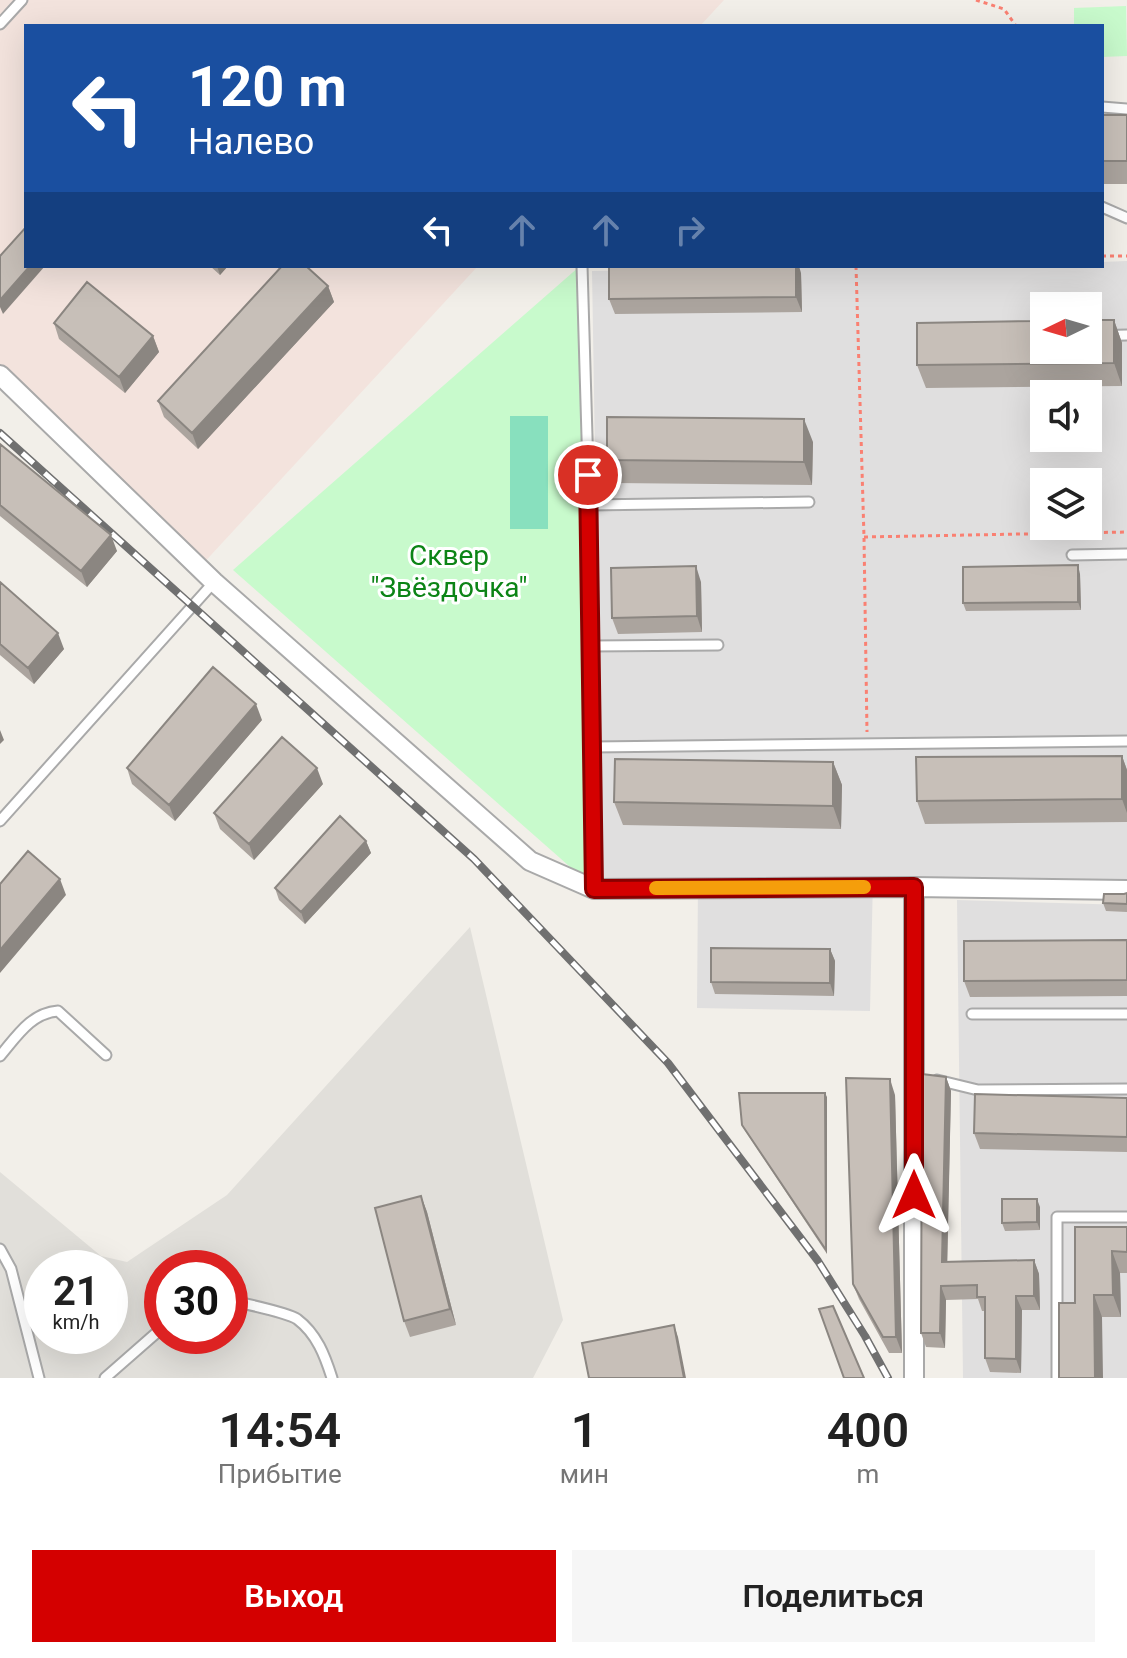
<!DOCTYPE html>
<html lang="ru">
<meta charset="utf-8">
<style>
:root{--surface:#fff;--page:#f6f6f6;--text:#222;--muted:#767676;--accent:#d40000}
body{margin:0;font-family:Roboto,sans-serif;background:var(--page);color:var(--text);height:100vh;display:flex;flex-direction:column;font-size:30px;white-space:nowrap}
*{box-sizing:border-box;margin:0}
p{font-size:26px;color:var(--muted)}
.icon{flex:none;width:44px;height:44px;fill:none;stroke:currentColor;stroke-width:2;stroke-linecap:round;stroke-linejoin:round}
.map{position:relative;height:1378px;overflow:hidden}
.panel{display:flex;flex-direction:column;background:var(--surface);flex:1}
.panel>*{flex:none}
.guide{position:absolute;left:24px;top:24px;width:1080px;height:244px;border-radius:0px;box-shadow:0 8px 32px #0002;background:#1a4fa0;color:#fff;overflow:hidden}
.needle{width:52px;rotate:265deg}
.fabs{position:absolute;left:1030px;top:292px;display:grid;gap:16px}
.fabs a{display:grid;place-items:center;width:72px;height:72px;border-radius:0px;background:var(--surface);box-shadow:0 8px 32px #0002;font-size:40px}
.speed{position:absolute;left:24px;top:1250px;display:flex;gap:16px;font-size:40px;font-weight:700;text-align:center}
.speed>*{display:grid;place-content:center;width:104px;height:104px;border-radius:50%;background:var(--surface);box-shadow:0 8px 32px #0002;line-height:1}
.speed small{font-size:20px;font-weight:400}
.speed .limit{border:12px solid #d22;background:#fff;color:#111}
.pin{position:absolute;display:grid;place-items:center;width:68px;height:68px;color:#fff;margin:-34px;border:4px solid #fff;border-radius:50%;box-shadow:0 2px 8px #0007}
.me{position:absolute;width:88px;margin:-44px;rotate:0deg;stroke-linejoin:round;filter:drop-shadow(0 0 6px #0008)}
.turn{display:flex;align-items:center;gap:28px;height:168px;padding:0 32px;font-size:36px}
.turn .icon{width:104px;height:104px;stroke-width:2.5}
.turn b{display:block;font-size:56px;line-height:68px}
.lanes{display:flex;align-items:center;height:76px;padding:0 32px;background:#0003;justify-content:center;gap:40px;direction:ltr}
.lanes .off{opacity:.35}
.eta{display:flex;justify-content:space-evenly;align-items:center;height:136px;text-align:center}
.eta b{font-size:48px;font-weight:600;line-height:56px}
.cta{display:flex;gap:16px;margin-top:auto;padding:16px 32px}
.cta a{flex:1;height:92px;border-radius:0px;background:var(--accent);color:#fff;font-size:32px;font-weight:600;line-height:92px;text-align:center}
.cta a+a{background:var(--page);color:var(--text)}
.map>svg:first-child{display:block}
</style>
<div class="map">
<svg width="1127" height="1378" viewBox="0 0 1127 1378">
<rect width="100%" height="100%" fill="#f2efe9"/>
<!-- residential -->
<path fill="#e0dfdf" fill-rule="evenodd" d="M1127,261V881L873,878L870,1011L697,1008L698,881H602L592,271L905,266H1102V262ZM1044,306H1088V350H1044ZM1044,394H1088V438H1044ZM1044,482H1088V526H1044Z
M957,900L1127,905V1378H963Z"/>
<!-- military -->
<path fill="#f3e3dd" d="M0,0H724L700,26H26V266H478L199,568L0,387Z"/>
<!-- airport -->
<path fill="#e1dfda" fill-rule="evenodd" d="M470,927L563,1320L533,1378H0V1172L101,1256L127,1262L227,1195ZM42,1268H110V1336H42ZM162,1268H230V1336H162Z"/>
<!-- park -->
<path fill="#c8facc" d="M1126,6L1127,56L1102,57V26H1074V8Z
M580,266L594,888L233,570Z"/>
<!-- pitch -->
<path fill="#88e0be" d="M510,416H548V529H510Z"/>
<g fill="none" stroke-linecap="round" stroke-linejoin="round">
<!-- lane casing -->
<g stroke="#a9a9a9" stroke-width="13">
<path id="lane" d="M0,24L22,0
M1102,107L1127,109
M1102,207L1127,218
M582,266L589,505L594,889
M1088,336L1127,335
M589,505L809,502
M1072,555L1127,554
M591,646L718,645
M593,747L1127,741
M0,821L214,582
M972,1014H1127
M0,1056C17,1036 31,1013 58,1011L106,1055
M937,1080L978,1090L1127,1089
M0,1249L11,1269L39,1378
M230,1300C244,1304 287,1312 297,1319C317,1334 325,1356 332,1378
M105,1378L162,1328
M1057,1378V1217H1127"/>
</g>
<!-- street casing -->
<g stroke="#a9a9a9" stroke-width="22">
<path id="street" d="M0,375L214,582L530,861L594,889L914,887L1127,890
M914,1378V887"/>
</g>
<!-- path -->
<path stroke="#fa8072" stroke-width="3" stroke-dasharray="4 4" stroke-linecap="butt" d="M976,0L1004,9L1016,26
M1102,256H1127
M856,266L864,537L867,732
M864,537L1127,532"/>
<!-- lane -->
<use href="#lane" stroke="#fff" stroke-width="9"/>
<!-- street -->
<use href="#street" stroke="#fff" stroke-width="18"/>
<!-- rail casing -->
<g stroke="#707070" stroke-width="8">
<path id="rail" d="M0,433L474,859L668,1063L818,1261L865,1336L888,1378"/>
</g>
<!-- rail -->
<use href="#rail" stroke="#fff" stroke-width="5" stroke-dasharray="15" stroke-linecap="butt"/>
</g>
<!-- wall -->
<path fill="#aba49e" d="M1102,115H1127V184H1102Z
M210,266H228L220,275Z
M801,273L802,312L615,314L609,299Z
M328,286L334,302L198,449L164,417L158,401Z
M1114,320L1122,343V386L926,388L917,365Z
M54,323L153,336L159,352L125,393L59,339Z
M813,442L812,485L615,483L607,460Z
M0,444L117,551L87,587L0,516Z
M1080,574L1081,610L966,611L963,603Z
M0,582L64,649L34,684L0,655Z
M701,582L702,632L618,634L612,618Z
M262,720L175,821L132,784L127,768Z
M1122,756L1127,770V822L925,824L917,801Z
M833,762L842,785L841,829L623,825L614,802Z
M323,784L254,860L220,829L214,813Z
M366,841L371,853L305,924L279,900L275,888Z
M1127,893V912L1106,911L1103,903Z
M1127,940V996L970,997L964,981Z
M830,949L835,961L834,996L715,994L711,982Z
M946,1077L951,1091L947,1261L1034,1260L1039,1274L1040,1310H1022L1021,1373L990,1372L985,1358V1311H982L978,1299L946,1300L945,1348L926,1347L921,1333Z
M895,1095L902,1353H889L859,1299L853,1284Z
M827,1097V1254L744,1129L742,1125Z
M1127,1098V1152L980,1149L974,1133Z
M421,1196L427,1212L456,1325L410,1337L404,1321Z
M1040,1207V1230L1005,1231L1002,1223Z
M1127,1227V1273H1120L1121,1317H1102L1075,1303Z"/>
<!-- shaded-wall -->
<path fill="#8b8681" d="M30,266H45L3,314L0,307V300Z
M217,266H228L220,275Z
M796,266H799L801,273L802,312L796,297Z
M328,286L334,302L198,449L192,433Z
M1114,320L1122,343V386L1114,363Z
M153,336L159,352L125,393L119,377Z
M804,419L813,442L812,485L804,462Z
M111,535L117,551L87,587L81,571Z
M1078,565L1080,574L1081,610L1078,602Z
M696,566L701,582L702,632L697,616Z
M58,633L64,649L34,684L28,668Z
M256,704L262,720L175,821L169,805Z
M0,730L4,740L0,744Z
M1122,756L1127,770V813L1122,799Z
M833,762L842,785L841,829L833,806Z
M317,768L323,784L254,860L249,844Z
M366,841L371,853L305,924L301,912Z
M60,879L66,895L0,973V950Z
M830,949L835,961L834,996L830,983Z
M946,1077L951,1091L947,1276L942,1262Z
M890,1079L895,1095L902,1353L896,1337Z
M825,1093L827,1097V1254L826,1250Z
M421,1196L427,1212L456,1325L450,1309Z
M1037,1199L1040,1207V1230L1037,1222Z
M1112,1251L1120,1273L1121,1317L1113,1295Z
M1034,1260L1039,1274L1040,1310L1034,1296Z
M941,1286L946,1300L945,1348L940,1333Z
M1094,1295L1102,1317L1103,1378H1095Z
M1016,1296L1022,1310L1021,1373L1016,1359Z
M674,1325L678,1337L686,1378H684Z"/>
<!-- building -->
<path fill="#c7bfb8" stroke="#8b8681" stroke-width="2" d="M1102,115H1127V161H1102Z
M26,227V266H30L0,300V256Z
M282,266H306L328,286L192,433L158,401Z
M609,266H796V297L609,299Z
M87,282L153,336L119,377L54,323Z
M1040,320H1044V350H1088V320H1114V363L917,365V323L1036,321Z
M607,417L804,419V462L607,460Z
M0,444L111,535L81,571L0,505Z
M1078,565V602L963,603V567Z
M696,566L697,616L612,618L611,568Z
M0,582L58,633L28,668L0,644Z
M213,667L256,704L169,805L127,768Z
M282,737L317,768L249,844L214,813Z
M1122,756V799L917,801L916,757Z
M615,759L833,762V806L614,802Z
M340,816L366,841L301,912L275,888Z
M28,851L60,879L0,950V884Z
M1127,893V904L1103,903L1104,894H1124Z
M1127,940V980L964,981V941Z
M711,948L830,949V983L711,982Z
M922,1074L946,1077L942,1262L1034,1260V1296H1016V1359L985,1358V1297H977V1285L941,1286L940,1333H921Z
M846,1078L890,1079L896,1337H883L853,1284Z
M739,1093H825L826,1250L742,1125Z
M975,1094L1127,1098V1137L974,1133Z
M421,1196L450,1309L404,1321L375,1208Z
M1002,1199H1037V1222L1002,1223Z
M1075,1227H1127V1252L1112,1251L1113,1295H1094L1095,1378H1059V1303H1075Z
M833,1306L864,1378H844L819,1309Z
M674,1325L684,1378H589L582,1343Z"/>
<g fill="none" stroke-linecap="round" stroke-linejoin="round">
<!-- route casing -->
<g stroke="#8a0000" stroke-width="20">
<path id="route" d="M588,475L594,889L914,887V1195"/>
</g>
<!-- route -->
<use href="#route" stroke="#d40000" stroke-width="14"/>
<!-- slow -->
<path stroke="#f59e0b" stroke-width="14" d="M656,888L864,887"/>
</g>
<g text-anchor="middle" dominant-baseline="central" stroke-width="6" stroke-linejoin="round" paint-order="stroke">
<!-- park labels -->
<g font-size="28" fill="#0c8416" stroke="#fff">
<text x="449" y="555">Сквер<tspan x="449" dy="32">"Звёздочка"</tspan></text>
</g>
</g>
</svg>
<div class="fabs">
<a><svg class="needle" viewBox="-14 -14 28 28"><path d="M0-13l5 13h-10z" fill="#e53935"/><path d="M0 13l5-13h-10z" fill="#767676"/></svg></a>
<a><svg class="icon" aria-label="sound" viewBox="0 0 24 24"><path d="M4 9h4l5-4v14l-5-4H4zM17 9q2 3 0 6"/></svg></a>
<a><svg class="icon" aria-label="layers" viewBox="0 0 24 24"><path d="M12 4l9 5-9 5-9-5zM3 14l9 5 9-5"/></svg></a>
</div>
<div class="speed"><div>21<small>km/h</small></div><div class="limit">30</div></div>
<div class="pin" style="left:588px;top:475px;background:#d93025"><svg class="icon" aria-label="arrive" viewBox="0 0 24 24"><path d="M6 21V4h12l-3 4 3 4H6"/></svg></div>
<svg class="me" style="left:914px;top:1195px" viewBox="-20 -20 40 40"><path d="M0-17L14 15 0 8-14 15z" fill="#d40000" stroke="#fff" stroke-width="4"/></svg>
<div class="guide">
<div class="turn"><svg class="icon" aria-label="left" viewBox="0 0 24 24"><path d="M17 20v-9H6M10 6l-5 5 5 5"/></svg><div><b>120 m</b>Налево</div></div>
<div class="lanes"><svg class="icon" aria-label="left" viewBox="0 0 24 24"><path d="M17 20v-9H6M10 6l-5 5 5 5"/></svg><svg class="icon off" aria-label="ahead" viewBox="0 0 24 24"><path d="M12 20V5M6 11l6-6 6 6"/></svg><svg class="icon off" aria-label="ahead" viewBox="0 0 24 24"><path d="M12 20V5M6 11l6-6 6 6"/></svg><svg class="icon off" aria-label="right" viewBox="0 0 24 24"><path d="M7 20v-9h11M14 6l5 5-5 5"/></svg></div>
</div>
</div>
<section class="panel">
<div class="eta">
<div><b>14:54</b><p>Прибытие</p></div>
<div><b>1</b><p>мин</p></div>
<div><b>400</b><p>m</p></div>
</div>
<div class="cta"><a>Выход</a><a>Поделиться</a></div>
</section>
